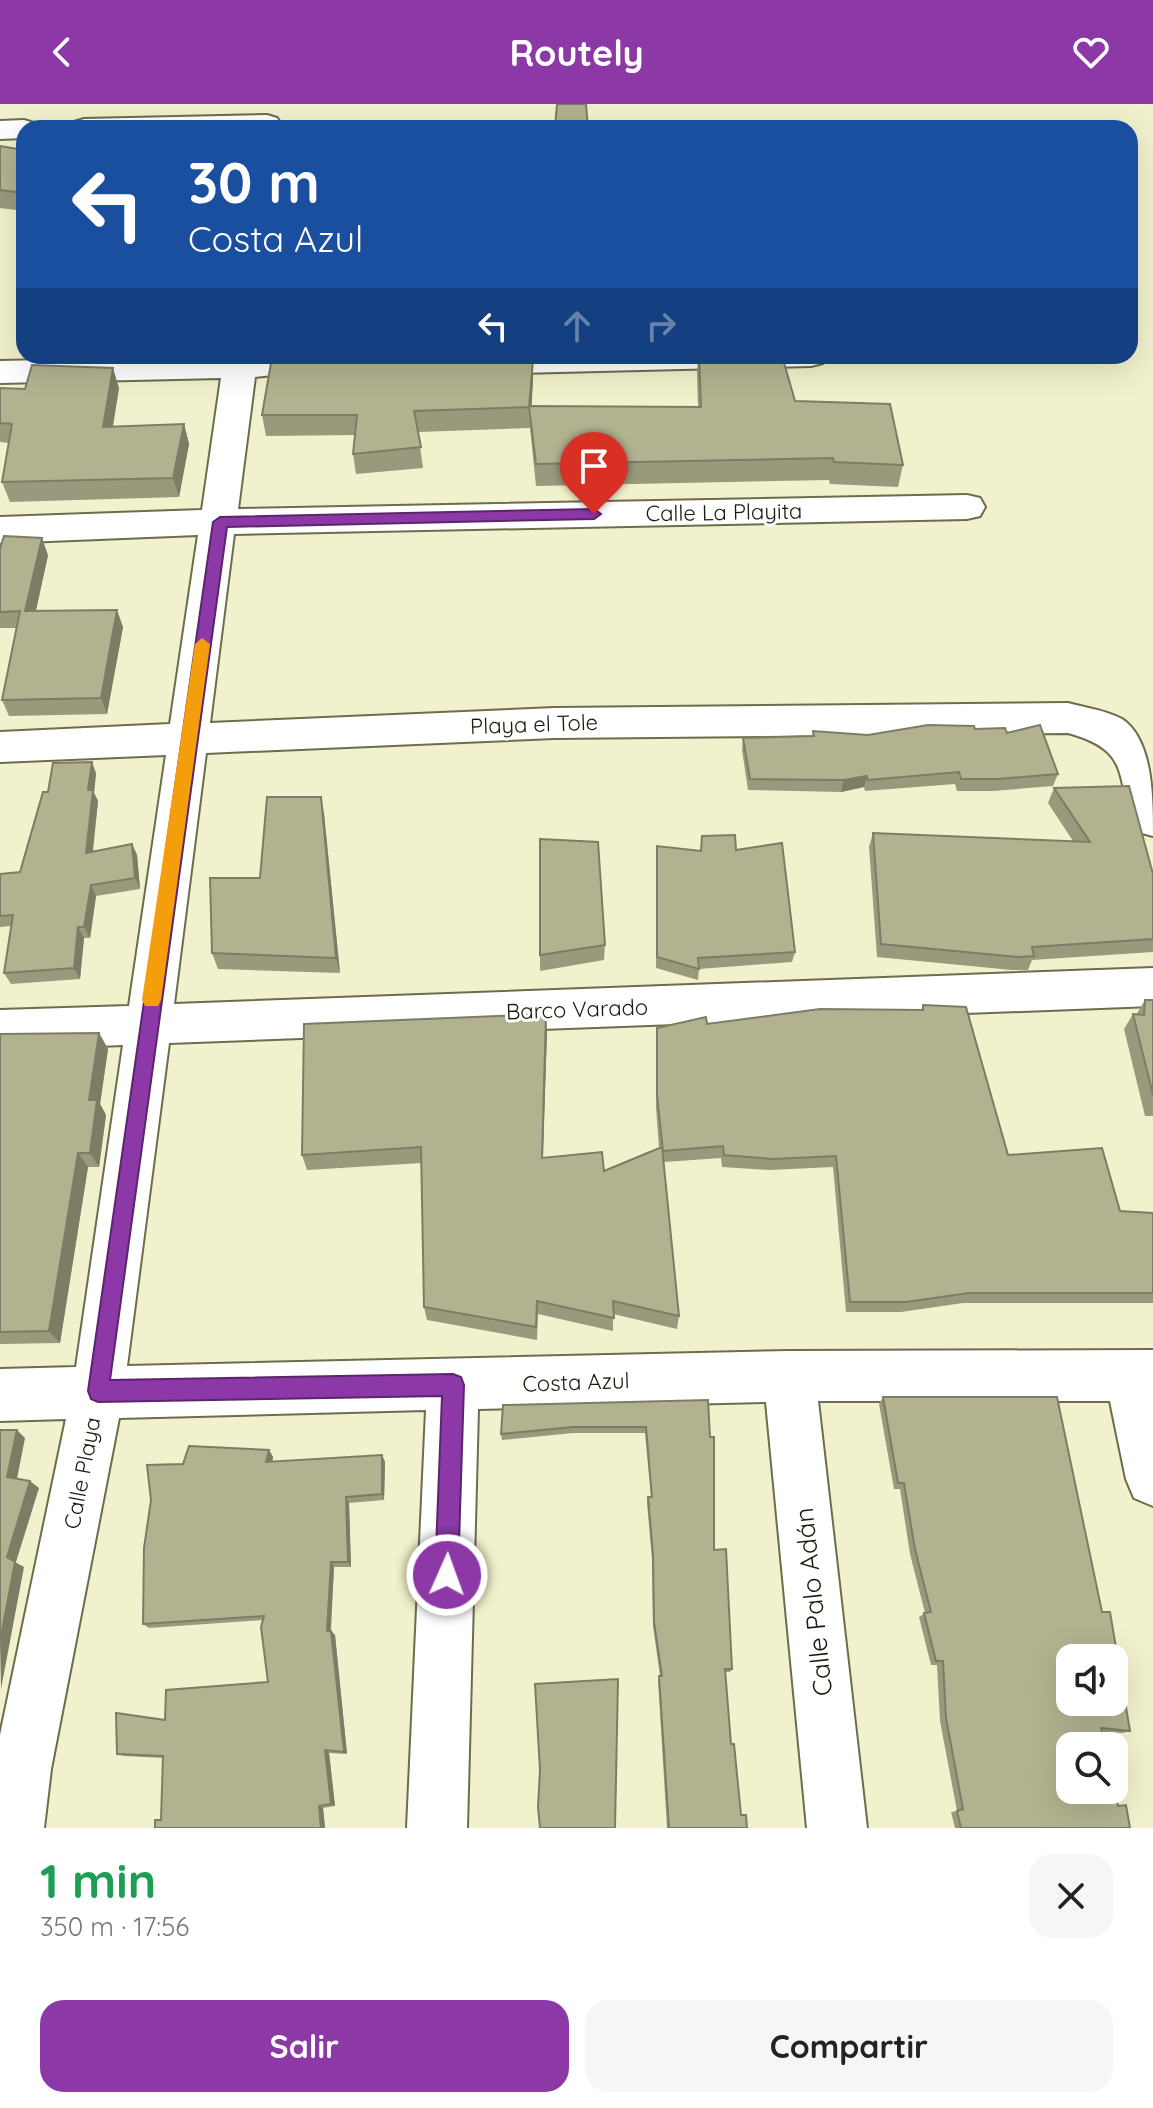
<!DOCTYPE html>
<html lang="es">
<meta charset="utf-8">
<style>
:root{--surface:#fff;--page:#f6f6f6;--text:#222;--muted:#767676;--accent:#8c39a7}
body{margin:0;font-family:Quicksand,sans-serif;background:var(--page);color:var(--text);height:100vh;display:flex;flex-direction:column;font-size:30px;white-space:nowrap}
*{box-sizing:border-box;margin:0}
p{font-size:26px;color:var(--muted)}
.icon{flex:none;width:44px;height:44px;fill:none;stroke:currentColor;stroke-width:2;stroke-linecap:round;stroke-linejoin:round}
.map{position:relative;height:1724px;overflow:hidden}
.drawer{display:flex;flex-direction:column;background:var(--surface);flex:1}
.drawer>*{flex:none}
.banner{position:absolute;left:16px;top:16px;width:1122px;height:244px;border-radius:24px;box-shadow:0 8px 32px #0002;background:#1a4fa0;color:#fff;overflow:hidden}
.controls{position:absolute;left:1056px;top:1540px;display:grid;gap:16px}
.controls a{display:grid;place-items:center;width:72px;height:72px;border-radius:16px;background:var(--surface);box-shadow:0 8px 32px #0002;font-size:40px}
.pin{position:absolute;display:grid;place-items:center;width:68px;height:68px;color:#fff;margin:-82px -34px;border-radius:50% 50% 50% 0;rotate:-45deg;box-shadow:0 0 8px #0007}
.pin .icon{rotate:45deg}
.me{position:absolute;width:88px;margin:-44px;rotate:2deg;stroke-linejoin:round;filter:drop-shadow(0 0 6px #0008)}
.turn{display:flex;align-items:center;gap:28px;height:168px;padding:0 40px;font-size:36px}
.turn .icon{width:104px;height:104px;stroke-width:2.5}
.turn b{display:block;font-size:56px;line-height:68px}
.lanes{display:flex;align-items:center;height:76px;padding:0 40px;background:#0003;justify-content:center;gap:40px;direction:ltr}
.lanes .off{opacity:.35}
.round{display:grid;place-items:center;flex:none;width:84px;height:84px;border-radius:24px;background:var(--page)}
.head{display:flex;align-items:center;justify-content:space-between;height:136px;padding:0 40px}
h1{font-size:48px;font-weight:800;line-height:60px;color:#1e9e55}
.primary-button{display:flex;gap:16px;margin-top:auto;padding:16px 40px}
.primary-button a{flex:1;height:92px;border-radius:24px;background:var(--accent);color:#fff;font-size:32px;font-weight:800;line-height:92px;text-align:center}
.primary-button a+a{background:var(--page);color:var(--text)}
header{display:flex;justify-content:space-between;align-items:center;height:104px;padding:0 40px;background:var(--accent);color:#fff;font-size:36px;font-weight:800}
.map>svg:first-child{display:block}
</style>
<header><svg class="icon" aria-label="back" viewBox="0 0 24 24"><path d="M15 5l-7 7 7 7"/></svg>Routely<svg class="icon" aria-label="heart" viewBox="0 0 24 24"><path d="M12 20l-8-8c-3-5 5-10 8-4 3-6 11-1 8 4z"/></svg></header>
<div class="map">
<svg width="1153" height="1724" viewBox="0 0 1153 1724">
<rect width="100%" height="100%" fill="#f1f1cd"/>
<g fill="none" stroke-linecap="round" stroke-linejoin="round">
<!-- minor casing -->
<g stroke="#6d6c4c" stroke-width="4">
<path id="minor" d="M267,11L277,14L281,20L279,24H70L74,18L84,15Z
M24,16L34,19L38,24H24V34L0,35V17Z
M225,252L282,254L287,262L282,270L255,273L238,405L967,391L980,394L985,403L980,412L967,415L234,430L210,619L554,604L1068,599C1086,604 1105,606 1122,615C1153,636 1153,693 1153,732L1138,728C1112,677 1137,648 1068,629L554,634L206,649L174,900L1153,864V902L169,939L127,1262L789,1247L1153,1246V1402L1134,1394L1126,1375L1110,1297H818L867,1724H807L766,1298L478,1305L467,1724H407L426,1306L119,1314L51,1665L44,1724H0V1631L66,1315L0,1317V1265L76,1263L123,941L0,946V906L129,902L166,651L0,658V628L170,620L198,431L0,439V413L202,406L221,274L0,279V257Z
M462,252H827L823,259L811,262L474,270L462,266L457,259Z"/>
</g>
<!-- minor -->
<use href="#minor" fill="#fff" fill-rule="evenodd"/>
</g>
<!-- wall -->
<path fill="#9a997c" d="M0,42L24,46V107L0,104Z
M698,252H782L795,297L903,361L898,383L830,380L829,376L536,382L530,324L418,328L423,364L356,370L353,350L355,331L266,332L262,311L358,259L533,256V277L531,302L698,303L697,269Z
M0,284L25,285L119,284L113,323L184,320L189,340L179,393L10,398L2,378L9,339L0,338Z
M0,445L48,451L36,507L123,523L107,610L9,612L2,596L16,524H0Z
M975,625L1007,629L1058,670L1053,682L993,687H957L955,680L865,687L864,683L841,688L748,686L742,646L743,634L812,632L813,627L868,631Z
M96,669L94,689L98,697L93,748L132,740L137,751L140,785L96,792L90,834H84L80,875L11,880L4,869L11,822L0,823V770L20,768L48,688Z
M1054,684L1153,770V848L1032,856L1028,866H1012L877,853L869,743L873,729L1073,737L1048,699Z
M321,693L324,710L340,869L218,865L212,849L260,774Z
M657,742L701,747L736,746L795,848L792,858L699,865L698,876L656,864Z
M605,841L604,856L540,867V851Z
M1145,896H1153V1012H1145L1124,925L1133,910L1136,911Z
M923,901L1008,1051L1120,1107L1153,1109V1199H963L901,1208H846L833,1063L770,1066L722,1063L721,1054L664,1058L679,1212L677,1225L613,1210V1227L538,1210L537,1236L427,1216L424,1203L422,1059L307,1066L302,1051L547,928L543,1054L604,1067L659,1044L656,1003L657,924L921,906Z
M99,929L108,945L100,1000L106,1011L99,1063H88L60,1239L0,1240V930Z
M883,1293L1102,1508L1130,1627L1122,1629L1102,1628L1118,1702L1130,1724H955L951,1708L957,1707L940,1617L937,1561H931L919,1513L925,1509L910,1450L900,1385H894L879,1300Z
M708,1296L714,1446L732,1565L730,1568H725L731,1640L741,1711L747,1724H667L658,1576L659,1572H660L653,1522L652,1455L647,1399L648,1393H651L645,1329H573L502,1336L501,1330Z
M269,1346L273,1353L272,1358L382,1351L385,1358L384,1396L349,1399L351,1463H334L331,1527L335,1531L347,1650L329,1649L335,1702L323,1704L325,1724H155L161,1716L163,1654L124,1652L117,1650L165,1616L268,1578L263,1516L149,1524L143,1520L183,1360Z"/>
<!-- shaded-wall -->
<path fill="#7d7d65" d="M533,256V277L531,314L529,302Z
M113,264L119,284L109,343L103,323Z
M184,320L189,340L179,393L173,374Z
M42,434L48,451L32,524L25,507Z
M117,506L123,523L107,610L101,594Z
M92,658L96,669L94,689L98,697L91,760L86,749L88,686Z
M867,672L864,683L841,688L844,676Z
M321,693L324,710L340,869L336,854Z
M132,740L137,751L140,785L135,774Z
M91,781L96,792L90,834L84,823Z
M78,823L84,834L80,875L74,864Z
M546,910L547,928L542,1069V1054Z
M99,929L108,945L100,1000L106,1011L99,1063L90,1049L89,996Z
M78,1049L88,1063L60,1239L49,1227Z
M17,1326L25,1334L16,1380L7,1373Z
M269,1346L273,1353L271,1365L266,1358Z
M382,1351L385,1358L384,1396L382,1390Z
M30,1377L39,1384L16,1458L7,1453Z
M346,1393L349,1399L351,1463L348,1458Z
M15,1458L24,1463L1,1585L0,1537Z
M331,1458L334,1463L330,1531L327,1527Z
M331,1527L335,1531L347,1650L344,1648Z
M325,1646L329,1649L335,1702L331,1700Z
M319,1702L323,1704L325,1724H321Z"/>
<!-- building -->
<path fill="#b3b290" stroke="#7d7d65" stroke-width="2" fill-rule="evenodd" d="M557,0H586L588,24H555Z
M147,17L185,19L181,24H141Z
M0,42L24,46V89L0,86Z
M699,252H782L795,297L890,300L903,361L834,358L833,354L536,360L529,302L701,303Z
M424,253L533,256L529,303L414,307L421,343L353,350L357,311H262L271,259H358V254Z
M32,261L113,264L103,323L184,320L173,374L2,378L12,320L0,319V284L25,285Z
M4,432L42,434L25,507L117,506L101,594L2,596L20,507L0,508V445Z
M928,621L974,622L975,625L1005,624L1007,629L1040,621L1058,670L998,675H961L959,668L868,676L867,672L844,676L750,675L743,634L814,632L813,627L868,631Z
M92,658L88,686H93L86,749L132,740L135,774L91,781L84,823H78L74,864L4,869L13,811L0,812V770L20,768L43,688H48L53,659Z
M1129,682L1153,770V835L1032,843L1034,852L1018,853L881,840L873,729L1090,738L1054,684Z
M267,693H321L336,854L212,849L210,774H260Z
M735,731L736,746L782,739L795,848L698,854L699,865L657,853V742L701,747L702,732Z
M540,735L598,738L605,841L540,851Z
M1145,896H1153V991L1133,910L1144,911Z
M923,901L966,903L1008,1051L1102,1044L1120,1107L1153,1109V1189H969L906,1198H850L836,1052L773,1055L724,1051L723,1042L663,1047L657,991V924L706,913L707,920L820,905L923,906Z
M546,910L542,1054L602,1048L604,1067L662,1043L679,1212L613,1197L614,1214L537,1197L536,1223L424,1203L421,1043L302,1051L304,920Z
M99,929L89,996H97L90,1049H78L49,1227L0,1228V930Z
M883,1293H1057L1102,1508H1110L1130,1627L1101,1624L1105,1642H1070V1686H1114V1682L1118,1702L1126,1701L1130,1724H961L957,1707L963,1705L946,1614L943,1557H936L924,1509L931,1508L915,1445L904,1379H898ZM1070,1554H1114V1598H1070Z
M708,1296L710,1333H714V1446L726,1445L732,1565H725L731,1640H734L741,1711H746L747,1724H669L659,1572H662L654,1518L653,1450L648,1393H652L646,1323H573L501,1330L503,1301Z
M0,1326H17L7,1373L30,1377L7,1453L15,1458L0,1537Z
M189,1342L269,1346L266,1358L382,1351V1390L346,1393L348,1458H331L327,1527H331L344,1648L325,1646L331,1700L319,1702L321,1724H155V1716H161L163,1652L117,1650L116,1609L165,1616L166,1586L268,1578L261,1523L264,1512L143,1520L144,1444L151,1396L147,1361L183,1360Z
M618,1575L615,1724H540L538,1703L540,1666L535,1580Z"/>
<!-- route -->
<path fill="#8c39a7" stroke="#5b256d" stroke-width="2" d="M594,405L601,410L594,415L227,423L110,1276L453,1270L461,1273L464,1281L458,1471L455,1479L447,1482L439,1479L435,1471L442,1292L98,1298L91,1295L88,1287L213,418L220,413Z"/>
<!-- slow -->
<path fill="#f59e0b" d="M202,534L210,540L161,896L158,902H145L142,896L195,540Z"/>
<g text-anchor="middle" dominant-baseline="central" stroke-width="6" stroke-linejoin="round" paint-order="stroke">
<!-- street labels -->
<g font-size="22" fill="#1a1a0d" stroke="#fff">
<text transform="translate(724 408) rotate(-1)">Calle La Playita</text>
<text transform="translate(534 620) rotate(-2)">Playa el Tole</text>
<text transform="translate(577 905) rotate(-2)">Barco Varado</text>
<text transform="translate(576 1278) rotate(-2)">Costa Azul</text>
<text transform="translate(82 1369) rotate(-79)">Calle Playa</text>
</g>
<!-- near-street labels -->
<g font-size="26" fill="#1a1a0d" stroke="#fff">
<text transform="translate(813 1498) rotate(-96)">Calle Palo Adán</text>
</g>
</g>
</svg>
<div class="controls">
<a><svg class="icon" aria-label="sound" viewBox="0 0 24 24"><path d="M4 9h4l5-4v14l-5-4H4zM17 9q2 3 0 6"/></svg></a>
<a><svg class="icon" aria-label="search" viewBox="0 0 24 24"><circle cx="10" cy="10" r="6"/><path d="M15 15l6 6"/></svg></a>
</div>
<div class="pin" style="left:594px;top:410px;background:#d93025"><svg class="icon" aria-label="arrive" viewBox="0 0 24 24"><path d="M6 21V4h12l-3 4 3 4H6"/></svg></div>
<svg class="me" style="left:447px;top:1471px" viewBox="-20 -20 40 40"><circle r="17" fill="#8c39a7" stroke="#fff" stroke-width="3"/><path d="M0-11L8 9 0 5-8 9z" fill="#fff"/></svg>
<div class="banner">
<div class="turn"><svg class="icon" aria-label="left" viewBox="0 0 24 24"><path d="M17 20v-9H6M10 6l-5 5 5 5"/></svg><div><b>30 m</b>Costa Azul</div></div>
<div class="lanes"><svg class="icon" aria-label="left" viewBox="0 0 24 24"><path d="M17 20v-9H6M10 6l-5 5 5 5"/></svg><svg class="icon off" aria-label="ahead" viewBox="0 0 24 24"><path d="M12 20V5M6 11l6-6 6 6"/></svg><svg class="icon off" aria-label="right" viewBox="0 0 24 24"><path d="M7 20v-9h11M14 6l5 5-5 5"/></svg></div>
</div>
</div>
<section class="drawer">
<div class="head"><div><h1>1 min</h1><p>350 m · 17:56</p></div><a class="round"><svg class="icon" aria-label="close" viewBox="0 0 24 24"><path d="M6 6l12 12M18 6L6 18"/></svg></a></div>
<div class="primary-button"><a>Salir</a><a>Compartir</a></div>
</section>
